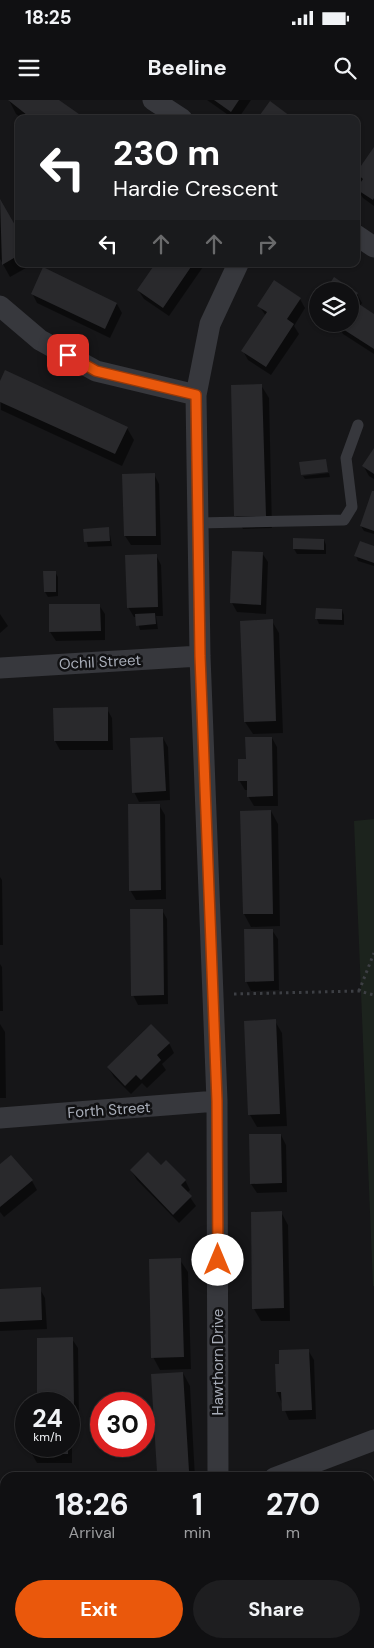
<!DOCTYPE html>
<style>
:root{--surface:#101012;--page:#1e1e20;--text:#f1f3f6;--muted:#9c9d9f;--line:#303032;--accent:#ea580c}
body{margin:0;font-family:"DM Sans",sans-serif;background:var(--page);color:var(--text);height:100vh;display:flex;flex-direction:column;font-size:19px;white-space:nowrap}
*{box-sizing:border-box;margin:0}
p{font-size:16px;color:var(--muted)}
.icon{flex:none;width:28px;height:28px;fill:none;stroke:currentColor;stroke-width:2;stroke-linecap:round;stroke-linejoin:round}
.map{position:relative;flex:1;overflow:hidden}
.drawer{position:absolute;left:0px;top:1372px;width:375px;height:176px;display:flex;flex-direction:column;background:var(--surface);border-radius:15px 15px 0 0;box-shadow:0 1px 4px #0004,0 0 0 1px var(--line)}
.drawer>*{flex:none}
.banner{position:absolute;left:15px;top:15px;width:345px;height:152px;border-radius:10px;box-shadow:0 1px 4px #0004,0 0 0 1px var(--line);background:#202124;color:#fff;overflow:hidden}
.tools{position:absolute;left:309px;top:182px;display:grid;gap:10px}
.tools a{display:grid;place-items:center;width:50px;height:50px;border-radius:50%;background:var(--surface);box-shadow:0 1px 4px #0004,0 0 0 1px var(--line);font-size:25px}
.speed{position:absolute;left:15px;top:1292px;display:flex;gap:10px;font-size:25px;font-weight:700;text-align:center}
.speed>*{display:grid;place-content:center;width:65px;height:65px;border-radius:50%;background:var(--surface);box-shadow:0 1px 4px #0004,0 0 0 1px var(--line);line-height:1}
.speed small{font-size:12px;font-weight:400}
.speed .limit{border:8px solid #d22;background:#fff;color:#111}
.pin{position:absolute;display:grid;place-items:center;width:42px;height:42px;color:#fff;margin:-21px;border-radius:10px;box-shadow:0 2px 8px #0006}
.me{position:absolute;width:55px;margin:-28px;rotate:0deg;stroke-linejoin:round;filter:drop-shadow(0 0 4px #0008)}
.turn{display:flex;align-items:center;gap:18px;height:105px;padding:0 15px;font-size:22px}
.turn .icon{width:65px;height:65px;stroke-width:2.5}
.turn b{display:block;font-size:35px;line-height:42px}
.lanes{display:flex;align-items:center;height:48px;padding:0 15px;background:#0003;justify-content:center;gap:25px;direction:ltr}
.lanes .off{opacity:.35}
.eta{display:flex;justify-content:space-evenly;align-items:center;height:85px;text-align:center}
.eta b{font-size:30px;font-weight:700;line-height:35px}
.action{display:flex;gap:10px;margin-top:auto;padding:10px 15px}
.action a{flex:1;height:58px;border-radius:30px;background:var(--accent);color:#fff;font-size:20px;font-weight:700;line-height:58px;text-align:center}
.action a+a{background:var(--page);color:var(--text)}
.status{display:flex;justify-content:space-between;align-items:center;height:35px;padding:0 25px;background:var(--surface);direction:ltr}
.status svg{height:14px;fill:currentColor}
header{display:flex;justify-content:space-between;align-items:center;height:65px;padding:0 15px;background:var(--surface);font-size:22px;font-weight:700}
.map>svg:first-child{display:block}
</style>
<div class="status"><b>18:25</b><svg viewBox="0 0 49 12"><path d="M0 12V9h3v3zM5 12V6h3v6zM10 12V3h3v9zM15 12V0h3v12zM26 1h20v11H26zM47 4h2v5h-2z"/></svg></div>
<header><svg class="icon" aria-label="menu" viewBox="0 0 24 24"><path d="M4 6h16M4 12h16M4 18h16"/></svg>Beeline<svg class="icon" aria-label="search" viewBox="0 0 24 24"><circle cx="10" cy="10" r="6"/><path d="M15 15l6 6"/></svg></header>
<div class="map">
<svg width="374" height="1548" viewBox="0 0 374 1548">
<rect width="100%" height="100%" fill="#161618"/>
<!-- green -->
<path fill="#1c231d" d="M374,719V1186H373L354,721Z
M5,1518V1544H107L102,1548H0V1520Z"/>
<!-- shadow -->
<path fill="#0007" d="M9,0H57L84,19H23L16,14Z
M207,0H251L238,19H234Z
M374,49V106L363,98L357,89L362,83L357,74Z
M0,101L19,135V164H33L10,177L0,159Z
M156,164H205L169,216L144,199L138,190Z
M334,179L357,194L362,203L360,206L374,215V254L343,234L337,224H350V191H326Z
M32,193L117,204L122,213L110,238L37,203Z
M300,199L305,208L294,226L299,234L271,275L248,260L243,251L266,216L259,206Z
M0,284L127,328L134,340L122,366L1,310Z
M261,285L269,298L272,428L243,429L236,416L232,286Z
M374,351V379L369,376L364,367Z
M329,373L330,377L305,379L303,376Z
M154,374L159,384L161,445H131L125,436Z
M374,393V434L364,431L361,426Z
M109,429L112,446L88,447L84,430Z
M294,440H324L326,445V454H297L294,449Z
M374,447V466L358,461L356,456Z
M262,453L268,462L266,514L237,512L232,503Z
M156,455L161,465L163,516H156L158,529L140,530L136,517H134L128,507Z
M55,472L58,477V496L48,497L45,492Z
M99,505L105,514V540L56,541L50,532Z
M342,510L344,515V525L319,524L317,519Z
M0,514L8,526L0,533Z
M272,521L279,533L283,633L253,634L245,622Z
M55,609H107L112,618L113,650H60L55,641Z
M163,638L168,647L170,700L139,702L134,692Z
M272,638L277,647L278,706H254L248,696V690H245L239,680L247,660Z
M159,705L165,715L166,799L136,800L130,790Z
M271,711L278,724L280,826L251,827L244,814L241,712Z
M0,777L2,780L3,845H0Z
M162,810L167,819L168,904L138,905L133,895Z
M272,830L278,839L279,890L251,891L246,881Z
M0,864L2,867L3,911H0Z
M275,921L282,933L287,1026L257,1027L250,1015Z
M0,924L5,932L6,998H0Z
M169,943L174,953L162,964L166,970L147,988L142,983L131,994L114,977L108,967Z
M281,1035L286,1045L287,1092L257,1093L251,1084Z
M0,1065L32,1081L37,1090L4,1117L0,1112Z
M161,1066L185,1080L190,1090L187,1093L196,1106L179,1123L137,1080L131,1070Z
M281,1112L288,1125L290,1221H261L254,1209Z
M180,1160L188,1172L191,1269L160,1270L153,1257Z
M40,1189L45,1198L47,1229L0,1231V1190Z
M72,1239L78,1248L79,1316H72V1363H37L32,1354V1346H69Z
M308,1250L314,1260L316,1319L289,1320L277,1292L281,1265Z
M183,1273L190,1286L195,1378H161L158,1372L152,1275Z
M173,1544H208V1548H173Z
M264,1544H299L300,1548H265Z"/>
<!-- building -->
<path fill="#29292c" d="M8,0H59L86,19H32Z
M214,0H239L231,12Z
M270,1L294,19H257Z
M374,47V98L373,100L356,89L363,79L356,73Z
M0,99L19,132V155L2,165Z
M155,164H193L163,208L137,190Z
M43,167L117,203L105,229L31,194Z
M334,177L358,193L353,200L374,214V249L335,224H350V191H325Z
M274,180L301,198L287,219L294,224L266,267L241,251L267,212L257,206Z
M5,270L128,327L115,354L0,302V281Z
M262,284L266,416H234L231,285Z
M374,348V374L362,366Z
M326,359L328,372L301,375L299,362Z
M155,373L156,436H124L122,374Z
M372,391H374V431L360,426Z
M109,427L110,441L84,442L83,429Z
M293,438L324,439V450L293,449Z
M360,441L374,446V463L354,456Z
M232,451L263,452L261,505L230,503Z
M157,454L158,507L127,508L125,455Z
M43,471H56V492H44Z
M49,504H100L101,531L49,532Z
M316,508L342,509V520L315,519Z
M155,513L156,524L136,526L135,514Z
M273,519L276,621L244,622L240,521Z
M108,607V641H54L53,608Z
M163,637L166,691L132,693L130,638Z
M245,637H272L273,696L247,697V681H238V659H246Z
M128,704H160L161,790L129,791Z
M271,710L273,814H243L240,711Z
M130,809H163L164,895L131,896Z
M244,829H273L274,881L245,882Z
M276,919L280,1014L248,1015L244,921Z
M151,924L170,943L157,955L161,960L141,980L136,975L125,986L107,967Z
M249,1034H281L282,1083L250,1084Z
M148,1052L161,1065L166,1060L186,1080L181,1085L192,1096L173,1115L130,1070Z
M11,1055L33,1080L0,1107V1064Z
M282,1111L284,1208L252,1209L251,1112Z
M181,1158L184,1257L151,1258L149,1159Z
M41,1187L42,1220L0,1222V1189Z
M73,1237L74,1307H69V1304H37V1238Z
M309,1249L312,1310L282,1311L281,1292H276L275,1264H279V1250Z
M183,1272L189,1371L157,1372L151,1274Z
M30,1346H68V1354H31Z
M171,1544H204V1548H172Z
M262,1544H298L299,1548H264Z
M341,1544H359L360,1548H341Z"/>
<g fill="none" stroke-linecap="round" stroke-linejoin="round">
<!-- path -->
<path stroke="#3d3f44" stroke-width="3" stroke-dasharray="2.5 4" stroke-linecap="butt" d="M359,891L374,853
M234,894L359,891L374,895
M370,1403H374
M17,1544L18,1548"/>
<!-- service -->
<path stroke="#37383d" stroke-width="11" d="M198,423L344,420L352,407L346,358L358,325"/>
<!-- minor -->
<path stroke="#37383d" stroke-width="21" d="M153,0L182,19
M356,135L374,147
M0,206L40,240L96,271L196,295
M0,568L200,556
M0,1018L217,1001
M218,1378L217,1001L200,556L196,295L210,224L238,164
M274,1378L374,1340
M0,1483L5,1495
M226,1544L227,1548"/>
</g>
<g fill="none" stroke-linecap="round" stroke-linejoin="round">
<!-- route casing -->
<g stroke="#983908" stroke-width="12">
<path id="route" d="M68,255L96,271L196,295L200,556L217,1001L218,1160"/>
</g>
<!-- route -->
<use href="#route" stroke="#ea580c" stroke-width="9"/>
</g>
<g text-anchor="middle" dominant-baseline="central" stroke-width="5" stroke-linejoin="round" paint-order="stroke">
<!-- street labels -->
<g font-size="15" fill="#a8adb8" stroke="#111113">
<text transform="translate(100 562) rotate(-3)">Ochil Street</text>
<text transform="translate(109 1010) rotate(-4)">Forth Street</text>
<text transform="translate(218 1262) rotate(-90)">Hawthorn Drive</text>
</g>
</g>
</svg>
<div class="tools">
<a><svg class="icon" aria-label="layers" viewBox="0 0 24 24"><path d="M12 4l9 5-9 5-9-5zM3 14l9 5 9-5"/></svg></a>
</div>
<div class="speed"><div>24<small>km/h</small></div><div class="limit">30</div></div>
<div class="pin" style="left:68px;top:255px;background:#d93025"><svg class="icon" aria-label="arrive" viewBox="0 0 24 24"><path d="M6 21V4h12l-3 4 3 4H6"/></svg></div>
<svg class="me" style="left:218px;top:1160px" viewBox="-20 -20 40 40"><circle r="19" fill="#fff"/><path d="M0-13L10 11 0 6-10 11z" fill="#ea580c"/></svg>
<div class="banner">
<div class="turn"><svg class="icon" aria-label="left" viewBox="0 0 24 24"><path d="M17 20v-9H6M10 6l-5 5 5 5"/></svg><div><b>230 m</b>Hardie Crescent</div></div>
<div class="lanes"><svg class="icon" aria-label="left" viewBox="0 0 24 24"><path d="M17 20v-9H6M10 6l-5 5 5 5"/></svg><svg class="icon off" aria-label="ahead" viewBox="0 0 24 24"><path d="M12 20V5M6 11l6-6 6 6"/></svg><svg class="icon off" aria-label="ahead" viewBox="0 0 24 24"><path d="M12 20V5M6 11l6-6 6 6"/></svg><svg class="icon off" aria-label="right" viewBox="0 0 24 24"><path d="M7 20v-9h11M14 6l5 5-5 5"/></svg></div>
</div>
<section class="drawer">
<div class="eta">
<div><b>18:26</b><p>Arrival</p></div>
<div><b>1</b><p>min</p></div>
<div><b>270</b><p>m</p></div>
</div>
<div class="action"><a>Exit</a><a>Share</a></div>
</section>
</div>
